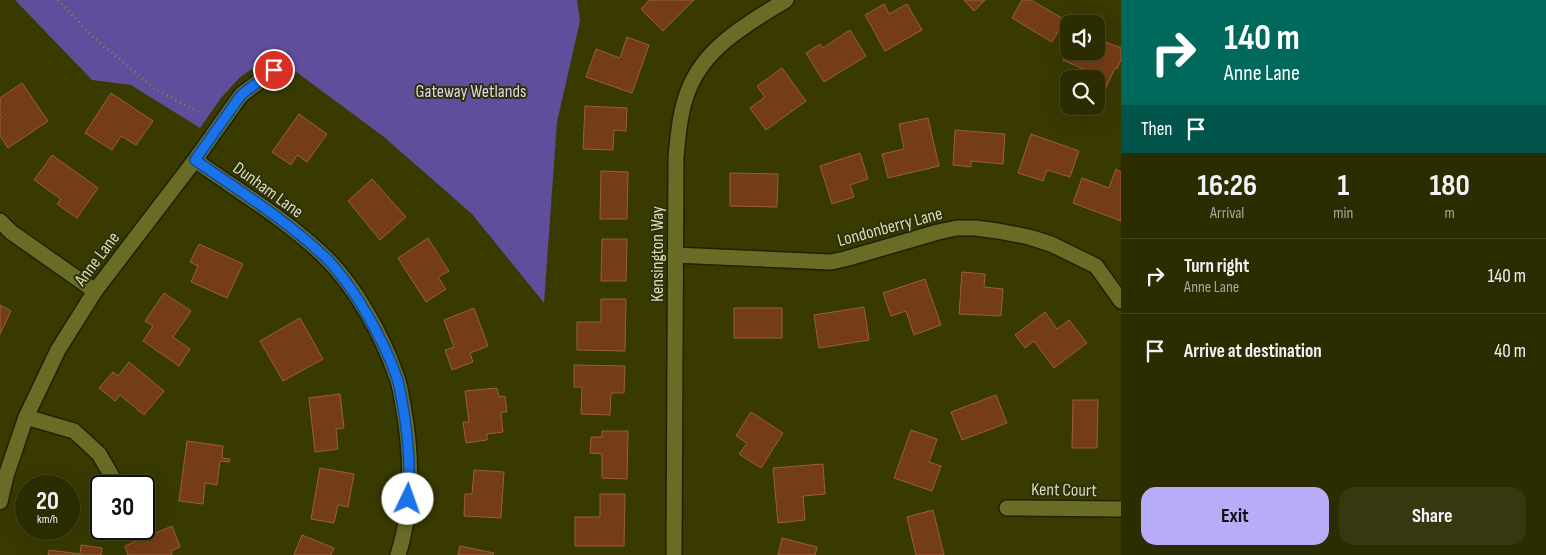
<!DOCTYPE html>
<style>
:root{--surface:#2b2c00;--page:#37380f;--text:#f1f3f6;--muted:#a6a799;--line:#474822;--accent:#b8abf7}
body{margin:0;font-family:"Sofia Sans Condensed",sans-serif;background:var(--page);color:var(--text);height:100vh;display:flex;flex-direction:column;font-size:19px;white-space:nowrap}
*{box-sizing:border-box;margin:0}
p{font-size:16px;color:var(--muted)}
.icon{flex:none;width:28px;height:28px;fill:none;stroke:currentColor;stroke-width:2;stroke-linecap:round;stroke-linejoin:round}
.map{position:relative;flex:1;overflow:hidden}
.details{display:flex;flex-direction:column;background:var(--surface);width:425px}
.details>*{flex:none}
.banner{background:#00695c;color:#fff;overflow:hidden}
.controls{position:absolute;left:1060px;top:15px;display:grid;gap:10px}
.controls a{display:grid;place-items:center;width:45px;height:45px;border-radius:10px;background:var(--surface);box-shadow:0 5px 20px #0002,0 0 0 1px var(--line);font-size:25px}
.speed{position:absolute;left:15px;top:475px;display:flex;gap:10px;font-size:25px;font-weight:700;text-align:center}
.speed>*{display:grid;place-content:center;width:65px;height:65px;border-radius:50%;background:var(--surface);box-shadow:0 5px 20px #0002,0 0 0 1px var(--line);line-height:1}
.speed small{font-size:12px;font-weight:400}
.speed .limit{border:2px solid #111;border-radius:8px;background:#fff;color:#111}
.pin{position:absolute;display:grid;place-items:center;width:42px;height:42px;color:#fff;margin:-21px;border:2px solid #fff;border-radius:50%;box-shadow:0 1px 5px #0007}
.me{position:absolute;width:55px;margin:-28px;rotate:3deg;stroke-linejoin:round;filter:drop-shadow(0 0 4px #0008)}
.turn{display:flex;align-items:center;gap:18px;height:105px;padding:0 20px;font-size:22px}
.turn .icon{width:65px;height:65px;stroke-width:2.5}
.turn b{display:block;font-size:35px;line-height:42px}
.then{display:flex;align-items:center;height:48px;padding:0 20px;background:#0003;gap:10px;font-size:19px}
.eta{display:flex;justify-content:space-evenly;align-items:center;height:85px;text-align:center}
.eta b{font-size:30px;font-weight:700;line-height:35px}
.cta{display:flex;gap:10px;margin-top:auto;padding:10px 20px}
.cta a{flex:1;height:58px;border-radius:15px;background:var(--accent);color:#111;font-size:20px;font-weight:700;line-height:58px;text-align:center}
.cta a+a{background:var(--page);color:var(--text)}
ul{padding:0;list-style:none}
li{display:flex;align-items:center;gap:15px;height:75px;padding:0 20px;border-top:1px solid var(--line)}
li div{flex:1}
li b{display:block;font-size:19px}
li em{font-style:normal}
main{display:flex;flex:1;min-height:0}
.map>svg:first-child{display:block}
</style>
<main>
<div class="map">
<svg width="1121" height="555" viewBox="0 0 1121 555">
<rect width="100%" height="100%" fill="#393a00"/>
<!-- green -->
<path fill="#604d9c" d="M15,0H577L580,21L557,122L544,303L472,214L384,137L295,71L275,54L240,77L221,98L200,128L131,85L92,80Z"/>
<!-- building -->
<path fill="#753d16" stroke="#9a5e39" d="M649,0H694L663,31L641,9Z
M964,0H985L974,11Z
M1022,0H1031L1065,20L1052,42L1012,18Z
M884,4L889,14L907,4L922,30L885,51L865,15Z
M850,30L866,56L824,82L806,53L820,44L823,48Z
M627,37L649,45L632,93L586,77L596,49L620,58Z
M1096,38L1121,48V60L1117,69L1115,68L1103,94L1096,91V79H1079L1083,69L1063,60L1069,47V51H1096Z
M782,68L806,101L766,130L750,108L765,97L757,86Z
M22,83L48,121L8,148L0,136V119L2,118L0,114V98Z
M111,93L153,121L136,145L121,136L112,150L85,133Z
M585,106L627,108L626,131L614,130L613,150L583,149Z
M299,114L327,134L307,162L297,155L291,165L272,152Z
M928,118L939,166L888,178L882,154L904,149L899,124Z
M955,130L1005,134L1003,164L971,161V167L953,165Z
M1031,134L1079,151L1070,177L1047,170L1043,181L1018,173Z
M860,153L868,179L850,185L854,197L832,204L820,166Z
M52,155L98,188L77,218L57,204L61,199L34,180Z
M1116,169L1121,172V221L1073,203L1082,178L1109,188Z
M601,171L628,172L627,219H600Z
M730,173L778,174L777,207L730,206Z
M372,179L406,217L380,240L348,201Z
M428,238L449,271L438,277L446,289L426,302L398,258Z
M602,239H627L626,281H601Z
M199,244L243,264L227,298L191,282L198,266L190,262Z
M962,272L985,274L984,287L1003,289L1001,316L959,314Z
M925,279L941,325L914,335L906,311L891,316L883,293Z
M164,293L191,311L173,337L190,349L179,366L143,341L153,326L145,321Z
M601,299H626L625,351L577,350V322H601Z
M0,305L11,311L0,334Z
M864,307L869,340L819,348L814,315Z
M474,308L488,346L470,353L473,362L452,370L445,350L454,347L444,320Z
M734,308H782V338H734Z
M1045,312L1057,329L1069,320L1087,343L1054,368L1034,341L1025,348L1015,335Z
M300,318L323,359L283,381L260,341Z
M129,362L164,391L144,415L120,395L115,401L99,388L113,372L118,376Z
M574,365L625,366L624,393H611L610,415L581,414L582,387H574Z
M497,388L499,397L505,396L507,412H501L503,432L487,434V440L466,443L463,422H469L465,391Z
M340,394L344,428L336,429L338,449L315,452L309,398Z
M996,395L1007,423L962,440L951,412Z
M1073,400H1098L1097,448H1072Z
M751,412L783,433L761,468L739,454L747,443L736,436Z
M911,430L937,439L929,462L941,466L932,491L894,478Z
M602,431H628L627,479L602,478V454L590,453L591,437H602Z
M187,441L223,446L222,458L230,459L229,462L220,461L217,485L205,483L203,504L179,501Z
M823,464L825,494L803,496L805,520L778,523L773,468Z
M320,468L354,474L348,507L338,505L334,523L311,519Z
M474,470L504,472L501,518L464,516L465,494H472Z
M600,494H625L624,546H575V517H600Z
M933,510L944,555H916L907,517Z
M172,526L180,547L171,551L172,555H128L125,546Z
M302,535L334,548L331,555H294Z
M782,538L817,547L815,555H778Z
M81,545L102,548L101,555H48L49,550L80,554Z
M460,546L494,553L493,555H458Z"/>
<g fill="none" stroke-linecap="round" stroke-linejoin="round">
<!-- street casing -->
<g stroke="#202100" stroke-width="18">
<path id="street" d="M195,160C238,191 289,221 326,258C355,286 383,337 396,375C400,384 401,395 403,405C412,454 413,507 398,555
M0,221L11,232L95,291
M675,255L831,262L845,259L938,232L957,228H975L998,231L1029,237L1051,244L1096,266L1121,301
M26,417L74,431L99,454L114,480
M0,502L6,476L26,417L58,350L95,291L195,160L241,95L274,70
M1007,508L1121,509
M674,555L676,157C678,138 679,118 685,100C699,50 744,26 786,0"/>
</g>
<!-- path -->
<path stroke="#828455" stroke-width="3" stroke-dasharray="1 4" stroke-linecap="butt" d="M58,0L94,38L155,89L198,112"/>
<!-- street -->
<use href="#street" stroke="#686c25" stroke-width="15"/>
</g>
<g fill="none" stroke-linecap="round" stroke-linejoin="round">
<!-- route casing -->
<g stroke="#114b97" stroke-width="12">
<path id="route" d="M274,70L241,95L195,160C238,190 289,222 326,258C353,285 383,339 396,375C399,383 400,392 402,401C408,434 411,466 408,499"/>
</g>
<!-- route -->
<use href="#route" stroke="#1a73e8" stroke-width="9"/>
</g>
<g text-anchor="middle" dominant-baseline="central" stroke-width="4" stroke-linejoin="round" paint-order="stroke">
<!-- park labels -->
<g font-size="18" fill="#d9d5f1" stroke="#2e300a">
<text x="471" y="91">Gateway Wetlands</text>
</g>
<!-- street labels -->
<g font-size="18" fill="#d5d9b6" stroke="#2e300a">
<text transform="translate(268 190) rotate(36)">Dunham Lane</text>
<text transform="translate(890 227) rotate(-15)">Londonberry Lane</text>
<text transform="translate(657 254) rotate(-90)">Kensington Way</text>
<text transform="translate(97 259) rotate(-53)">Anne Lane</text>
<text transform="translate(1064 490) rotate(1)">Kent Court</text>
</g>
</g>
</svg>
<div class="controls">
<a><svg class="icon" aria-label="sound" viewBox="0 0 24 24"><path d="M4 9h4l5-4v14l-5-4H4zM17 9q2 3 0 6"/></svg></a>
<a><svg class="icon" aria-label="search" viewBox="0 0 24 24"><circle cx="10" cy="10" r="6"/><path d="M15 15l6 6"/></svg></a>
</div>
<div class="speed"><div>20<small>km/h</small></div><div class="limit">30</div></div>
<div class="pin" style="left:274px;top:70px;background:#d93025"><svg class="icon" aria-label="arrive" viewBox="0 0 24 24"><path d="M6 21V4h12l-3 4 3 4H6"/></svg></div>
<svg class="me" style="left:408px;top:499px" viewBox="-20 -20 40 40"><circle r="19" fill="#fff"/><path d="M0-13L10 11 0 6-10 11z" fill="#1a73e8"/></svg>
</div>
<section class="details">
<div class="banner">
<div class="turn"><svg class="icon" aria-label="right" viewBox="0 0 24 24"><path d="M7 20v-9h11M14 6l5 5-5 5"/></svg><div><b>140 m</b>Anne Lane</div></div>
<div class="then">Then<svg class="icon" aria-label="arrive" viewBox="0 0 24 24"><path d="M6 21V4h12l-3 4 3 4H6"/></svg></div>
</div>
<div class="eta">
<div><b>16:26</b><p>Arrival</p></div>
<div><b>1</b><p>min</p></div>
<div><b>180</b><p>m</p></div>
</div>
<ul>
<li><svg class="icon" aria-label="right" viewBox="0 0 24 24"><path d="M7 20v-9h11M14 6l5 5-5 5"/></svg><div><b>Turn right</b><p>Anne Lane</p></div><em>140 m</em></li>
<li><svg class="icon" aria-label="arrive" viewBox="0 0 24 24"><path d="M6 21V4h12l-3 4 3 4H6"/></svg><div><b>Arrive at destination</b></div><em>40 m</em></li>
</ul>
<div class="cta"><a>Exit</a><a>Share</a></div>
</section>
</main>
